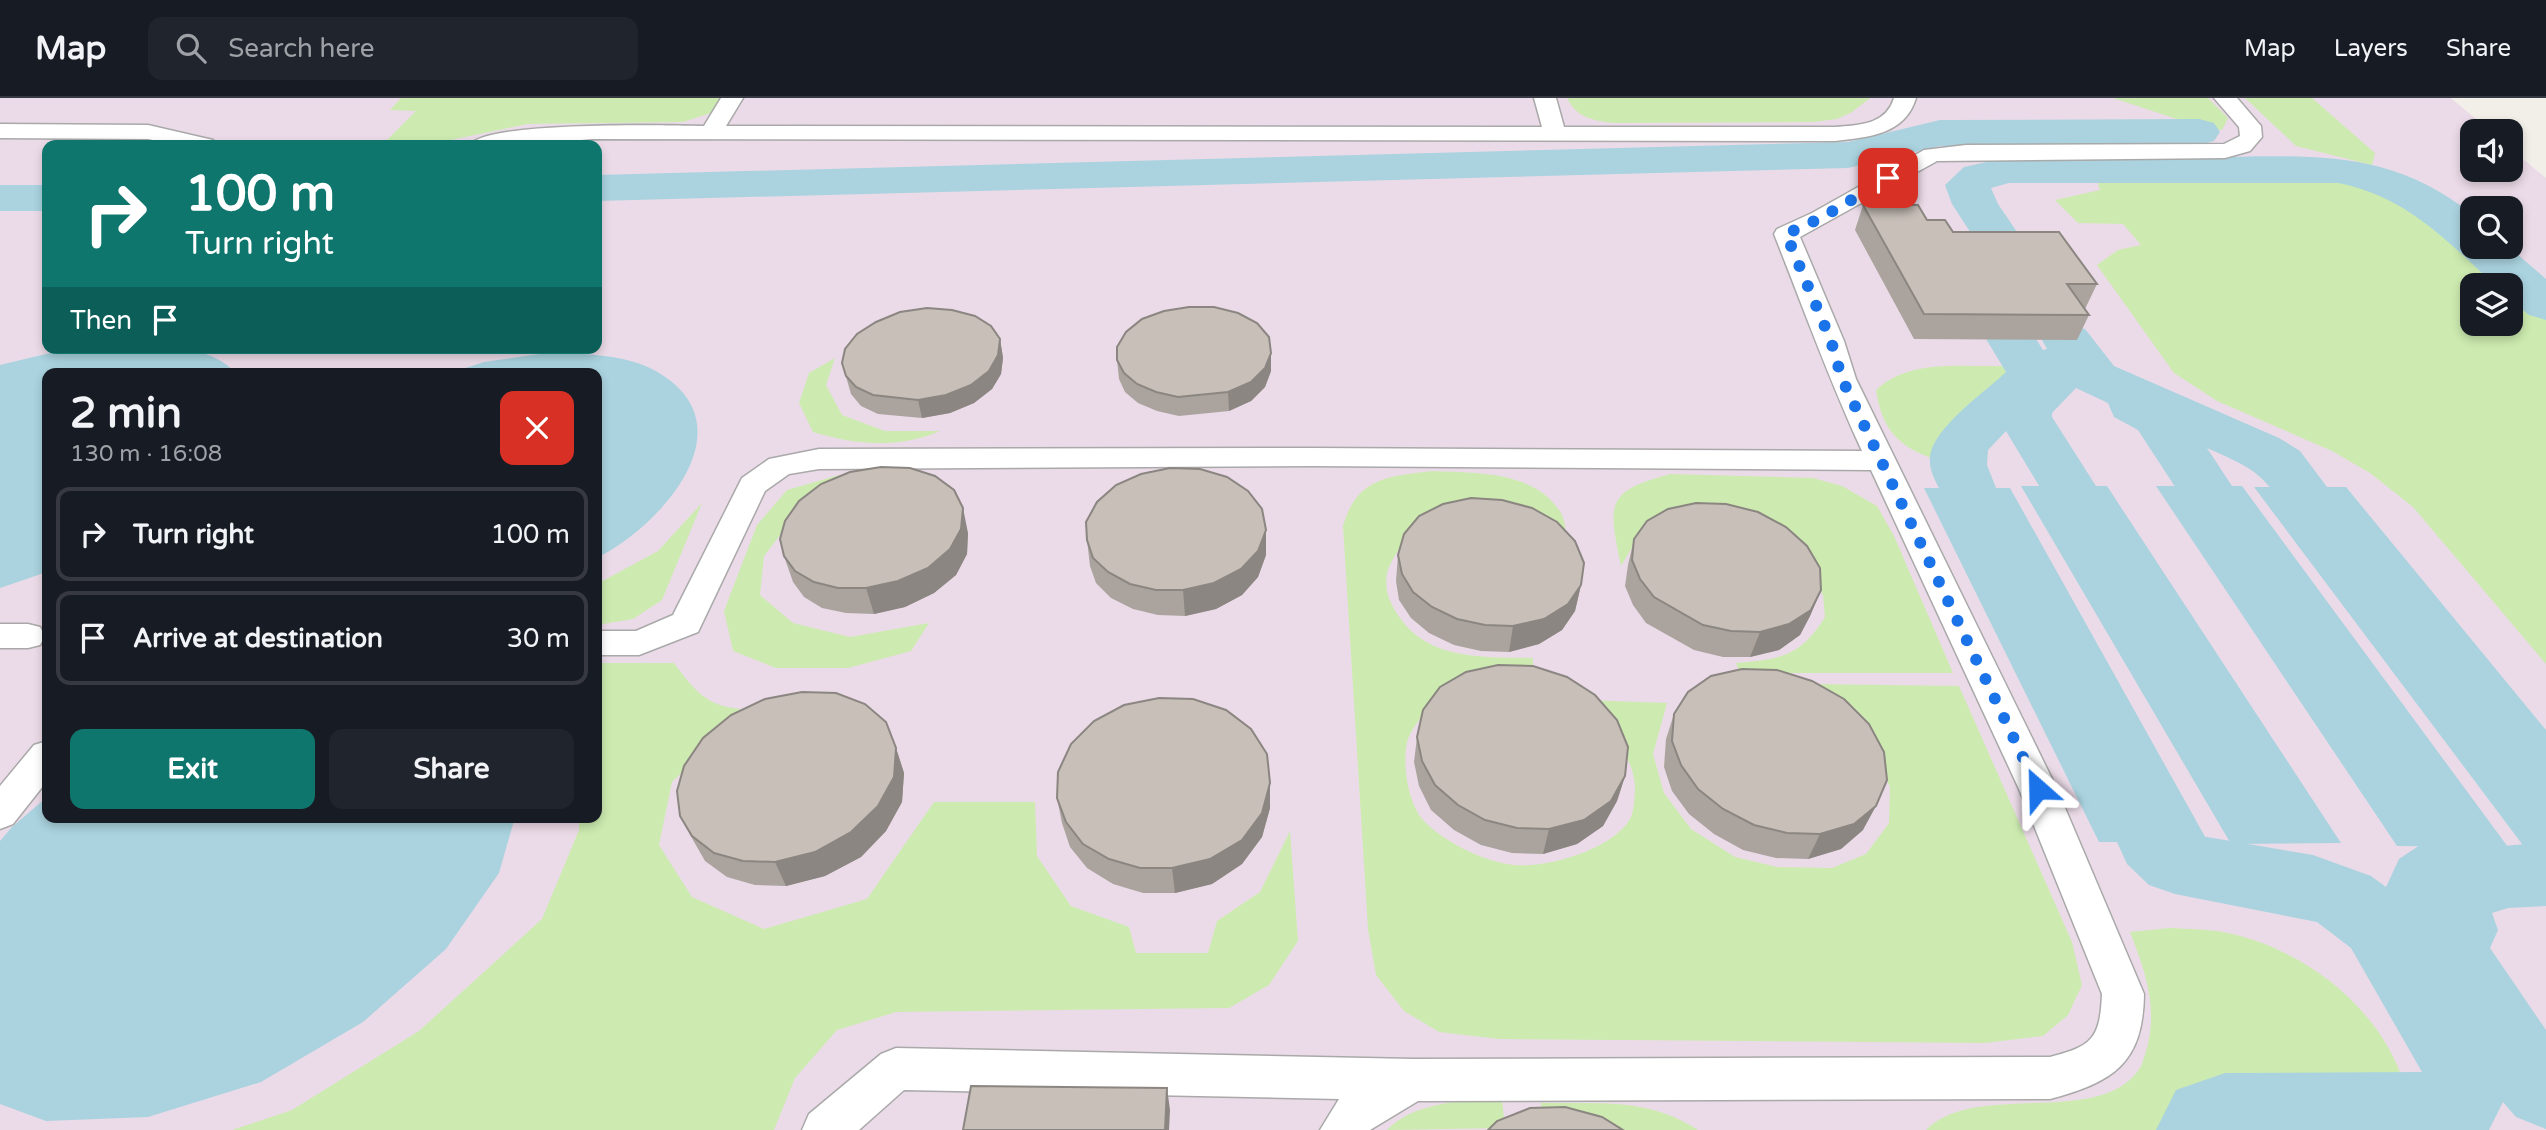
<!DOCTYPE html>
<meta charset="utf-8">
<style>
:root{--surface:#171b24;--page:#20242c;--text:#f1f3f6;--muted:#9ea1a6;--line:#363941;--accent:#0f766e}
body{margin:0;font-family:"Varela Round",sans-serif;background:var(--page);color:var(--text);height:100vh;display:flex;flex-direction:column;font-size:26px;white-space:nowrap}
*{box-sizing:border-box;margin:0}
p{font-size:23px;color:var(--muted)}
.icon{flex:none;width:38px;height:38px;fill:none;stroke:currentColor;stroke-width:2;stroke-linecap:round;stroke-linejoin:round}
.map{position:relative;flex:1;overflow:hidden}
.panel{position:absolute;left:42px;top:270px;width:560px;height:455px;display:flex;flex-direction:column;background:var(--surface);border-radius:14px;box-shadow:0 4px 10px #0003}
.panel>*{flex:none}
.banner{position:absolute;left:42px;top:42px;width:560px;height:214px;border-radius:14px;box-shadow:0 4px 10px #0003;background:#0f766e;color:#fff;overflow:hidden}
.buttons{position:absolute;left:2460px;top:21px;display:grid;gap:14px}
.buttons a{display:grid;place-items:center;width:63px;height:63px;border-radius:14px;background:var(--surface);box-shadow:0 4px 10px #0003;font-size:35px}
.pin{position:absolute;display:grid;place-items:center;width:60px;height:60px;color:#fff;margin:-30px;border-radius:14px;box-shadow:0 4px 10px #0006}
.me{position:absolute;width:77px;margin:-38px;rotate:335deg;stroke-linejoin:round;filter:drop-shadow(0 0 5px #0008)}
.turn{display:flex;align-items:center;gap:24px;height:147px;padding:0 28px;font-size:32px}
.turn .icon{width:91px;height:91px;stroke-width:2.5}
.turn b{display:block;font-size:49px;line-height:60px}
.then{display:flex;align-items:center;height:66px;padding:0 28px;background:#0003;gap:14px;font-size:26px}
.round{display:grid;place-items:center;flex:none;width:74px;height:74px;border-radius:14px;background:var(--page)}
.summary{display:flex;align-items:center;justify-content:space-between;height:119px;padding:0 28px}
h1{font-size:42px;font-weight:700;line-height:52px}
.action{display:flex;gap:14px;margin-top:auto;padding:14px 28px}
.action a{flex:1;height:80px;border-radius:14px;background:var(--accent);color:#fff;font-size:28px;font-weight:700;line-height:80px;text-align:center}
.action a+a{background:var(--page);color:var(--text)}
ul{padding:0;list-style:none}
li{display:flex;align-items:center;gap:21px;height:94px;margin:0 14px 10px;padding:0 14px;border:4px solid var(--line);border-radius:14px}
li div{flex:1}
li b{display:block;font-size:26px}
li em{font-style:normal}
header{display:flex;align-items:center;gap:42px;box-sizing:border-box;height:98px;padding:0 35px;background:var(--surface);border-bottom:2px solid var(--line)}
header strong{font-size:33px}
nav{display:flex;gap:38px;margin-inline-start:auto;font-size:24px}
.search{width:490px;height:63px;background:var(--page);display:flex;align-items:center;gap:18px;box-sizing:border-box;padding:0 24px;border-radius:14px;color:var(--muted);font-size:26px}
.map>svg:first-child{display:block}
</style>
<header>
<strong>Map</strong>
<div class="search"><svg class="icon" aria-label="search" viewBox="0 0 24 24"><circle cx="10" cy="10" r="6"/><path d="M15 15l6 6"/></svg>Search here</div>
<nav><a>Map</a><a>Layers</a><a>Share</a></nav>
</header>
<div class="map">
<svg width="2546" height="1032" viewBox="0 0 2546 1032">
<rect width="100%" height="100%" fill="#f2efe9"/>
<!-- industrial -->
<path fill="#ebdbe8" fill-rule="evenodd" d="M0,0H2451L2490,33H2473V72H2511V51L2546,80V1032H0ZM47,47H597V250H47ZM2473,110H2511V149H2473ZM2473,187H2511V226H2473ZM47,275H597V719H47Z"/>
<!-- grass -->
<path fill="#cdebb0" d="M401,0H722L714,14L683,24L528,26L426,47H382L416,13L390,12Z
M1567,0H1870L1852,14L1837,21L1813,24L1613,25C1592,22 1577,20 1567,0Z
M2113,0H2208L2228,20L2222,32L2198,28Z
M2245,0H2312L2375,55L2372,67L2296,48Z
M2329,81L2375,87L2411,100L2510,187H2473V226H2511V189L2546,220V566L2413,409L2370,375L2332,353L2217,303L2174,275L2097,167L2118,152L2141,147L2123,126L2078,125L2055,102L2100,92L2097,82Z
M835,260L826,287L842,317L885,333H940C898,351 856,347 813,334L799,305L809,275Z
M2002,268L2018,272L2019,278L1947,348L1942,357L1945,365C1903,351 1883,338 1876,292C1909,261 1959,269 2002,268Z
M1431,373C1474,375 1535,372 1561,415C1566,425 1567,442 1569,453L1402,446C1397,455 1389,466 1387,475C1384,493 1390,506 1400,520C1430,563 1486,559 1533,560L1532,588L1428,610C1422,619 1412,630 1408,641C1401,663 1408,705 1423,722C1443,743 1479,761 1507,766C1540,773 1615,752 1631,719C1634,713 1635,695 1635,688C1633,654 1603,627 1584,602L1667,605L1653,656L1664,695L1691,731L1735,759L1777,769L1832,770L1866,756L1889,725L1890,689L1872,648L1742,585L1959,588L2072,844L2082,887L2068,917L2043,938L1985,945L1499,941L1439,934L1404,913L1376,877L1368,831L1343,428C1357,380 1386,379 1431,373Z
M1671,376L1813,380L1842,388L1877,408L1894,438L1953,575H1740L1736,565C1781,561 1800,559 1825,519L1823,497L1809,474L1634,446L1621,468C1609,408 1603,393 1671,376Z
M839,377H897L794,419L764,458L760,497L793,525L850,539L929,525L911,553L848,570H776L733,553L724,513L757,427L787,392Z
M702,405L662,502L633,521L597,527V486L658,453Z
M597,565H674C706,609 715,609 768,614L713,645L672,684L659,747L692,799L764,831L867,801L934,704H1035L1037,758L1071,808L1129,829L1136,855H1208L1217,823L1260,794L1290,733L1298,843L1269,887L1229,910L896,914L837,932L795,980L774,1032H232L292,1012L419,933L542,821L579,732V719H597Z
M2170,830C2187,831 2206,831 2223,834C2302,849 2379,908 2404,985L2386,997L2206,996L2177,1022L2176,1032H1926C1976,981 2104,1032 2141,968C2161,919 2148,880 2130,834Z
M1487,1000L1502,1001L1505,1030L1387,1032C1412,1006 1454,1004 1487,1000Z
M1541,1005C1599,1006 1647,999 1698,1032H1592L1542,1025Z"/>
<!-- water -->
<path fill="#aad3df" d="M71,250C116,250 204,237 235,275H47V474L0,490V267Z
M547,255C581,256 620,255 652,271C753,324 664,426 597,460V275H450L484,264Z
M2021,388H2107L2341,745L2231,746Z
M2156,388H2242L2508,749L2397,748Z
M2254,389H2346L2546,632V750H2525Z
M1924,390H2010L2208,744H2099Z
M47,699V719H515L499,775L446,851L363,924L261,984L148,1019L46,1023L0,1006V743L12,729Z"/>
<g fill="none" stroke-linecap="round" stroke-linejoin="round">
<!-- canal -->
<path fill="#aad3df" fill-rule="evenodd" d="M2199,21L2214,25L2220,34L2214,43L2199,47L1940,48L1848,70L597,103V77L1848,44L1940,22Z
M2009,59C2073,59 2136,59 2200,59C2304,59 2386,47 2473,117V149H2509L2546,181V222L2529,217L2511,202V187H2495C2447,143 2406,98 2338,85H2009L1991,90L1998,106L2034,159L2027,169L2010,173L1993,169L1952,106L1945,87L1964,69Z
M0,87H47V113H0Z
M2011,226L2029,230L2043,252L2047,251L2042,242L2049,231L2067,227L2085,231L2114,268L2279,340L2300,353L2327,389L2318,402C2276,414 2285,402 2260,379C2246,366 2224,358 2207,350L2232,388L2223,401L2203,407L2183,401L2138,332L2114,319L2108,305L2076,290L2052,315V319L2096,388L2087,401L2067,407L2047,401L2006,333L1988,352L1987,367L1996,390L1987,403L1967,409L1947,403C1939,390 1928,374 1930,358C1934,329 1985,294 2006,274L1986,241L1993,230Z
M2153,714L2179,722L2195,737L2313,757L2371,778L2386,789L2399,761L2420,747L2430,726L2456,717L2482,726L2493,749L2546,744V808L2508,810L2492,815L2498,832L2490,850L2546,932V1031L2516,1019L2503,1004L2489,1032H2156L2176,992L2225,975L2422,974L2351,850L2317,824L2175,796L2149,787L2127,766L2117,744L2127,722Z"/>
<!-- lane casing -->
<g stroke="#a9a9a9" stroke-width="3">
<path id="lane" d="M721,0H743L726,28L1542,29L1534,0H1556L1564,29H1835C1859,27 1886,27 1894,0H1916C1905,37 1868,39 1835,43L593,41L521,47H470C486,23 669,27 704,28Z
M2214,0H2237L2261,28L2262,39L2250,53L2225,60L1937,63L1800,139L1844,243L1856,281L2057,691L2144,896C2143,966 2113,984 2050,1001L1418,1003L1370,1032H1320L1339,1001L904,992L859,1032H802L809,1016L881,956L896,950L1413,961L2050,959C2093,948 2100,940 2102,896L2019,691L1871,372L1313,368L819,371L789,376L765,393L698,534L639,557H597V533H636L673,517L742,380L769,361L819,351L1313,350L1862,353C1829,282 1803,209 1774,136L1777,131L1812,115L1924,52L1966,47L2224,46L2240,38L2239,29Z
M0,26L148,27L213,42L216,47H177L148,41L0,40Z
M0,526H28L40,529L45,538L40,547L28,550H0Z
M47,643V683L13,726L0,731V688L34,647Z"/>
</g>
<!-- lane -->
<use href="#lane" fill="#fff" fill-rule="evenodd"/>
</g>
<!-- wall -->
<path fill="#aba49e" d="M1863,107L1927,122L1953,134L2097,186L2085,211L2089,217L2077,242L1914,241L1855,132Z
M1000,241L1003,260L1001,276L992,291L974,305L950,315L922,320L878,316L861,308L851,296L842,265Z
M1271,255V273L1265,289L1251,303L1229,313L1179,318L1157,313L1138,305L1125,294L1119,281L1117,262Z
M1266,432V457L1258,479L1242,497L1216,511L1185,518L1158,517L1133,511L1111,500L1096,485L1090,468L1087,442Z
M968,435L967,456L956,477L934,495L905,509L874,516L846,515L822,510L804,499L793,484L784,458Z
M1634,441L1821,492L1810,518L1800,537L1779,552L1750,559H1723L1694,552L1646,525L1633,507L1625,488L1628,467Z
M1398,457L1581,487L1575,513L1562,532L1539,546L1509,554L1481,553L1454,547L1429,535L1411,520L1399,502L1396,483Z
M1674,616L1863,732L1841,751L1808,761L1776,760L1743,752L1714,736L1689,716L1672,693L1664,669L1666,641Z
M1417,639L1625,678L1617,703L1603,728L1577,746L1543,756L1512,755L1481,747L1454,732L1431,712L1419,688L1414,664Z
M896,650L904,675L902,704L886,733L861,759L825,778L786,788L755,787L727,779L705,763L693,742L680,718Z
M1270,685V710L1262,739L1242,766L1212,786L1175,795H1143L1113,786L1087,770L1070,749L1062,725L1057,700Z"/>
<!-- shaded-wall -->
<path fill="#8b8681" d="M1000,241L1003,260L1001,276L992,291L974,305L950,315L922,320L918,302Z
M1271,255V273L1265,289L1251,303L1229,313L1228,294Z
M963,410L968,435L967,456L956,477L934,495L905,509L874,516L866,490Z
M1266,432V457L1258,479L1242,497L1216,511L1185,518L1183,492Z
M1581,487L1575,513L1562,532L1539,546L1509,554L1513,528Z
M1821,492L1810,518L1800,537L1779,552L1750,559L1760,534Z
M896,650L904,675L902,704L886,733L861,759L825,778L786,788L775,764Z
M1625,678L1617,703L1603,728L1577,746L1543,756L1549,731Z
M1270,685V710L1262,739L1242,766L1212,786L1175,795L1172,770Z
M1876,708L1863,732L1841,751L1808,761L1820,736Z
M1167,990L1170,1012L1169,1032H1165Z"/>
<!-- building -->
<path fill="#c7bfb8" stroke="#8b8681" stroke-width="2" d="M1863,107H1918L1927,122H1945L1953,134H2059L2097,186H2067L2089,217L1924,216Z
M1189,209H1214L1238,215L1257,225L1269,239L1271,255L1265,270L1251,284L1228,294L1178,299L1156,294L1137,286L1124,275L1117,262V249L1126,234L1142,221L1164,213Z
M927,210L952,212L975,218L991,228L1000,241L998,257L989,273L971,287L946,297L918,302L873,297L856,289L846,278L842,265L845,251L857,236L876,224L900,214Z
M881,369L910,370L935,378L954,392L963,410L961,431L950,451L928,470L898,483L866,490H838L814,484L795,473L784,458L780,441L785,423L799,403L821,386L850,374Z
M1170,370L1200,371L1227,379L1248,393L1262,411L1266,432L1258,453L1241,471L1214,485L1183,492H1156L1130,486L1108,474L1093,460L1087,442L1086,424L1097,404L1116,387L1141,376Z
M1471,400L1502,402L1532,410L1557,424L1575,443L1584,465L1581,487L1568,506L1544,521L1513,528L1485,527L1457,521L1432,509L1413,494L1402,476L1398,457L1404,436L1419,418L1443,406Z
M1696,405L1726,406L1758,414L1786,429L1807,448L1820,470L1821,492L1811,512L1789,526L1760,534L1731,533L1703,527L1654,499L1640,481L1632,462L1634,441L1647,423L1668,411Z
M1498,567L1533,568L1567,579L1595,597L1617,622L1628,649L1625,678L1611,703L1584,722L1549,731L1517,730L1485,722L1458,707L1435,687L1422,663L1417,639L1423,612L1440,589L1466,574Z
M1742,571L1777,572L1812,583L1844,601L1869,626L1884,654L1887,682L1876,708L1854,726L1820,736L1787,735L1754,727L1723,711L1698,691L1681,667L1672,643L1674,616L1688,594L1711,578Z
M802,594L836,595L865,606L886,624L896,650L894,679L878,708L851,734L815,754L775,764L743,763L714,755L692,738L680,718L677,693L684,668L703,640L731,617L765,601Z
M1159,600L1193,601L1226,612L1251,631L1267,656L1270,685L1262,715L1242,742L1210,761L1172,770H1140L1109,761L1083,746L1066,724L1057,700L1058,674L1071,646L1094,623L1124,607Z
M971,988L1167,990L1165,1032H963Z
M1565,1009L1602,1019L1623,1032H1488L1497,1023L1530,1010Z"/>
<g fill="none" stroke-linecap="round" stroke-linejoin="round">
<!-- route -->
<path stroke="#1a73e8" stroke-width="12" stroke-dasharray="0 21.6" d="M1888,80L1821,120L1786,136L1831,243L1842,281L2038,691"/>
</g>
</svg>
<div class="buttons">
<a><svg class="icon" aria-label="sound" viewBox="0 0 24 24"><path d="M4 9h4l5-4v14l-5-4H4zM17 9q2 3 0 6"/></svg></a>
<a><svg class="icon" aria-label="search" viewBox="0 0 24 24"><circle cx="10" cy="10" r="6"/><path d="M15 15l6 6"/></svg></a>
<a><svg class="icon" aria-label="layers" viewBox="0 0 24 24"><path d="M12 4l9 5-9 5-9-5zM3 14l9 5 9-5"/></svg></a>
</div>
<div class="pin" style="left:1888px;top:80px;background:#d93025"><svg class="icon" aria-label="arrive" viewBox="0 0 24 24"><path d="M6 21V4h12l-3 4 3 4H6"/></svg></div>
<svg class="me" style="left:2038px;top:691px" viewBox="-20 -20 40 40"><path d="M0-17L14 15 0 8-14 15z" fill="#1a73e8" stroke="#fff" stroke-width="4"/></svg>
<div class="banner">
<div class="turn"><svg class="icon" aria-label="right" viewBox="0 0 24 24"><path d="M7 20v-9h11M14 6l5 5-5 5"/></svg><div><b>100 m</b>Turn right</div></div>
<div class="then">Then<svg class="icon" aria-label="arrive" viewBox="0 0 24 24"><path d="M6 21V4h12l-3 4 3 4H6"/></svg></div>
</div>
<section class="panel">
<div class="summary"><div><h1>2 min</h1><p>130 m · 16:08</p></div><a class="round" style="background:#d93025;color:#fff"><svg class="icon" aria-label="close" viewBox="0 0 24 24"><path d="M6 6l12 12M18 6L6 18"/></svg></a></div>
<ul>
<li><svg class="icon" aria-label="right" viewBox="0 0 24 24"><path d="M7 20v-9h11M14 6l5 5-5 5"/></svg><div><b>Turn right</b></div><em>100 m</em></li>
<li><svg class="icon" aria-label="arrive" viewBox="0 0 24 24"><path d="M6 21V4h12l-3 4 3 4H6"/></svg><div><b>Arrive at destination</b></div><em>30 m</em></li>
</ul>
<div class="action"><a>Exit</a><a>Share</a></div>
</section>
</div>
